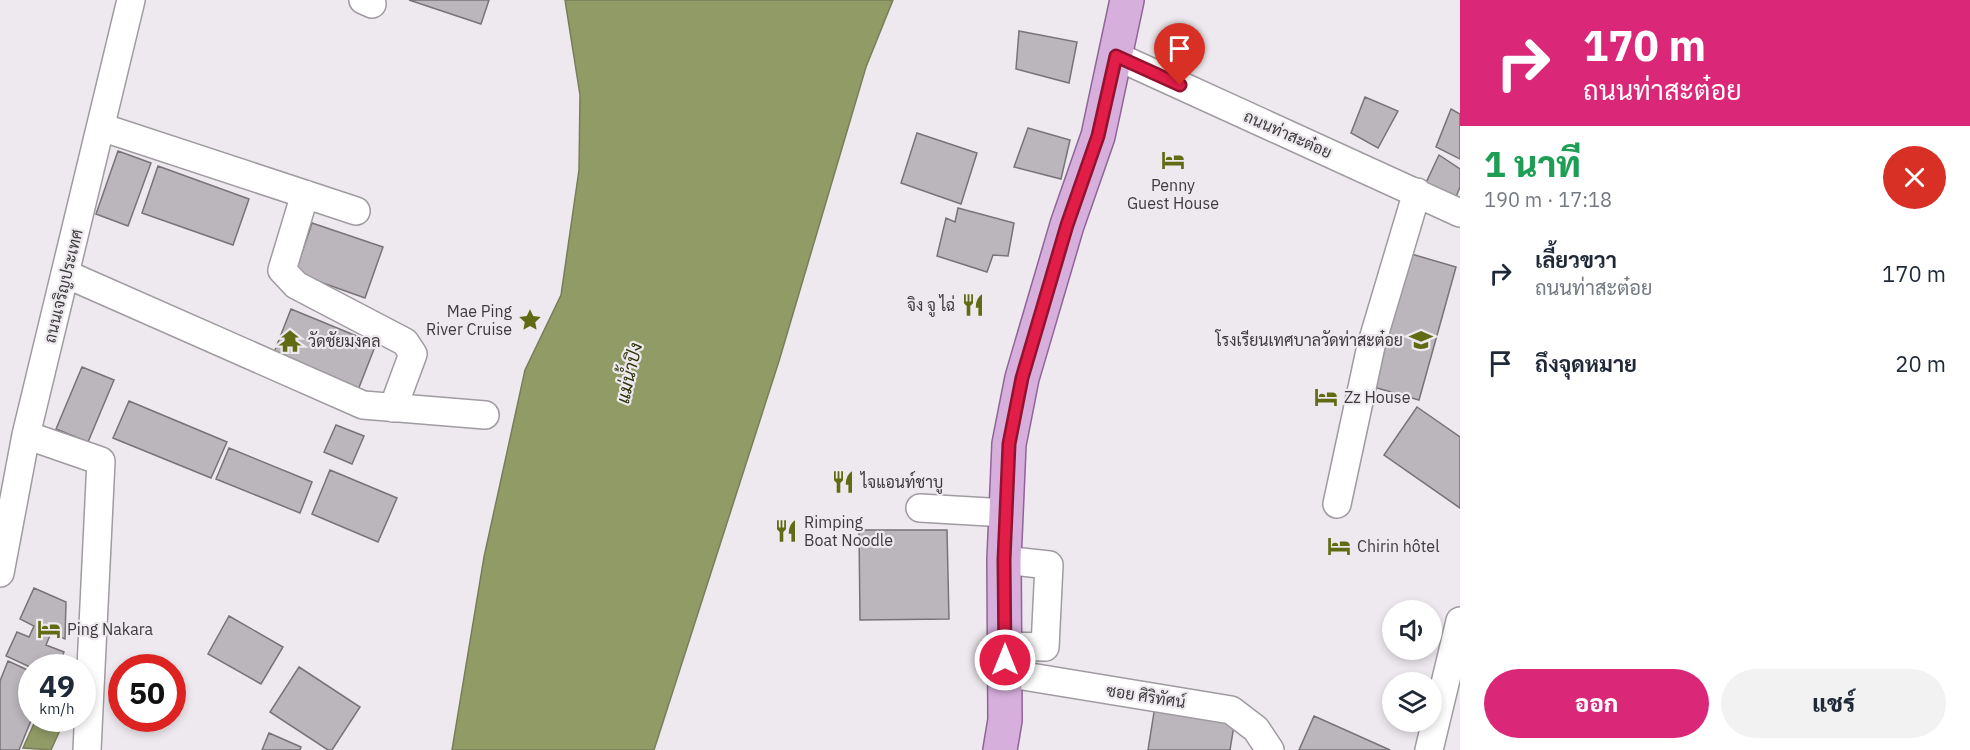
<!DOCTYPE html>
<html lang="th">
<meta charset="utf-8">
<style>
:root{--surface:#fff;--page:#f2f2f3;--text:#1f2937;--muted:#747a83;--accent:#db2777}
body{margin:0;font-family:"IBM Plex Sans",Sarabun,sans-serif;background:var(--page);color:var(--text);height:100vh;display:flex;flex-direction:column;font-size:22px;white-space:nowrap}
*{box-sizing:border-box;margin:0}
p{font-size:20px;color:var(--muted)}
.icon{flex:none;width:33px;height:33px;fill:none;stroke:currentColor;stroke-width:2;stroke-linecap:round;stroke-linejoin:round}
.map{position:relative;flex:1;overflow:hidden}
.details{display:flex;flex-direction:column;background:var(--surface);width:510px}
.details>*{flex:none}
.banner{background:#db2777;color:#fff;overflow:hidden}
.fabs{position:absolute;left:1382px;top:600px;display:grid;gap:12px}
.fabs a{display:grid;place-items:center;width:60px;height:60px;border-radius:50%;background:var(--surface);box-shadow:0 3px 9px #0003;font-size:30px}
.speed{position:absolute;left:18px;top:654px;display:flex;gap:12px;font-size:30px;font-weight:700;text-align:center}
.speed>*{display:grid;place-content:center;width:78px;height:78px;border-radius:50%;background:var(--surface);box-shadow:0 3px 9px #0003;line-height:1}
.speed small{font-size:15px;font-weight:400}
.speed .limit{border:9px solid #d22;background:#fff;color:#111}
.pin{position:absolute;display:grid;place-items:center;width:51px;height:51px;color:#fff;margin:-62px -26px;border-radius:50% 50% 50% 0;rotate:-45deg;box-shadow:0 0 6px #0007}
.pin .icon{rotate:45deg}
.me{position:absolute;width:66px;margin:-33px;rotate:0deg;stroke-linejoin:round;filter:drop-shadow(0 0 4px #0008)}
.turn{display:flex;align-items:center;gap:21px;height:126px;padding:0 24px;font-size:27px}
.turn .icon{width:78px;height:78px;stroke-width:2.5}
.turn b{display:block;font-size:42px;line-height:51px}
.round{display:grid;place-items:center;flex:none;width:63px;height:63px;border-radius:32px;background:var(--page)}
.overview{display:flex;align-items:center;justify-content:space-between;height:102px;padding:0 24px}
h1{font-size:36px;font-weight:800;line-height:45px;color:#1e9e55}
.cta{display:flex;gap:12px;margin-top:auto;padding:12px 24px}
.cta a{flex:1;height:69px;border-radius:36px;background:var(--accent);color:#fff;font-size:24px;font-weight:800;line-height:69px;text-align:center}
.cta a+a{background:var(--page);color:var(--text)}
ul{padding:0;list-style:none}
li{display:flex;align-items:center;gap:18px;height:90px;padding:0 24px}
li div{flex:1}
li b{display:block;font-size:22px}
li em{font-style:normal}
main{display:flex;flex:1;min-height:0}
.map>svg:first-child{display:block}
</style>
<main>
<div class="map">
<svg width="1460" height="750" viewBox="0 0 1460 750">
<rect width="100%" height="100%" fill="#ede9ee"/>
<!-- water -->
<path fill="#919b66" stroke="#787e5a" stroke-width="1.5" d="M565,0H893L866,67L779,361L654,750H452L484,557L525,370L561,295L579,170L580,95Z
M36,719H65L51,750L23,748Z"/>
<!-- building -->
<path fill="#bab6bb" stroke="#777377" stroke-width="1.5" d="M409,0H489L481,24Z
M1019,31L1077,42L1069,83L1016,69Z
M1365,97L1398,111L1378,148L1351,133Z
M1451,109L1460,114V159L1436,147Z
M1028,128L1070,140L1061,179L1014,167Z
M917,133L977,153L961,204L901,183Z
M118,151L151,163L128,226L96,214Z
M1439,155L1460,169V187L1454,202L1424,187Z
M158,166L249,199L233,245L142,213Z
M958,208L1014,223L1008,256L993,255L987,272L937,256L946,218L955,222Z
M312,223L383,247L365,298L295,273Z
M1408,253L1456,267L1419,400L1370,386Z
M291,309L376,344L358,390L273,355Z
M82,367L114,380L88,442L56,429Z
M129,401L227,442L211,478L113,438Z
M1417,407L1460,437V508L1384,455Z
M336,425L364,436L352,464L324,452Z
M229,448L312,482L300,513L216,479Z
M330,470L397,498L378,542L312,514Z
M859,530H947L949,619L860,620Z
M34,588L66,602L65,639L51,633L46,645L64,652L58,668H32L6,656L17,632L29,637L34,626L20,619Z
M229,616L283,647L261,684L208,654Z
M8,661L32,672V718L19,750H0V681Z
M299,667L360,707L332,750H328L270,712Z
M1155,706L1235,719L1230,750H1148Z
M1314,716L1390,750H1299Z
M269,733L301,747L300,750H262Z"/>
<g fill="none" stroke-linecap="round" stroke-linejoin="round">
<!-- minor casing -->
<g stroke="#9f9ba0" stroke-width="30">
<path id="minor" d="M363,0L372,4
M1116,56L1460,213
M101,127L356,211
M305,194L282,270L296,285L405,342L413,354L393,408
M66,274L363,405L485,415
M26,435L101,461L87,750
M1337,504L1371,346L1417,192
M920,508L1006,513
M1004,560L1049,565L1045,647L1005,646
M0,573L26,435L131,0
M1005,673L1231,710L1256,729L1270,750
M1429,750L1460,621"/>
</g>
<!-- major casing -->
<g stroke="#906496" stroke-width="36">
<path id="major" d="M1000,750L1005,720L1004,560L1009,444L1022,378L1067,225L1098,136L1127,0"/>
</g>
<!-- minor -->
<use href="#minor" stroke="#fff" stroke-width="27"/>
<!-- major -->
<use href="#major" stroke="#d7afdd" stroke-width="33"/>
</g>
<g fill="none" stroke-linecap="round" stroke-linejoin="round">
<!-- route casing -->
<g stroke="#92132f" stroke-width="15">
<path id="route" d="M1005,660L1004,560L1009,444L1022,378L1067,225L1098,136L1116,56L1180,85"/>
</g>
<!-- route -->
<use href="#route" stroke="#e11d48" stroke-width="10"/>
</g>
<!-- icons -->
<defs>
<g id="hotel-bare" transform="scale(1.8)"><path d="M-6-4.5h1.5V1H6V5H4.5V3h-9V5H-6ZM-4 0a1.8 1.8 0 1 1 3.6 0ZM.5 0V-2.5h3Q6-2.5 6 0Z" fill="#606c13" stroke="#ede9ee" stroke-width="2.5" paint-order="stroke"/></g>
<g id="restaurant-bare" transform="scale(1.8)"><path d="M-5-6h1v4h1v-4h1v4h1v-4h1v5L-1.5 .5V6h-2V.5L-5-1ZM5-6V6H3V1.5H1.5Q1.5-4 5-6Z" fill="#606c13" stroke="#ede9ee" stroke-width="2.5" paint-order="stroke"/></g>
<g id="sight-bare" transform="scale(1.8)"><path d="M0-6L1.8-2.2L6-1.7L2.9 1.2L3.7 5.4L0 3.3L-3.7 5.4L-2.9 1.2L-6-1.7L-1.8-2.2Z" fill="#606c13" stroke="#ede9ee" stroke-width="2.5" paint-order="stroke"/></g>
<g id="school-bare" transform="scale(1.8)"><path d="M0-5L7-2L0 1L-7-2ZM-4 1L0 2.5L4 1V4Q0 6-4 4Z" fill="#606c13" stroke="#ede9ee" stroke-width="2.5" paint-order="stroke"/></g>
<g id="temple-bare" transform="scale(1.8)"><path d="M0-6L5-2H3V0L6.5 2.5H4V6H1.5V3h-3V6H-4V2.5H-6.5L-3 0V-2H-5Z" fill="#606c13" stroke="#ede9ee" stroke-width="2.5" paint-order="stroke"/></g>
</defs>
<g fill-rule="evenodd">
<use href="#hotel-bare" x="1173" y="160"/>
<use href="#restaurant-bare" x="973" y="305"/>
<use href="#sight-bare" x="530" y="320"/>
<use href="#school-bare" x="1421" y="340"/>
<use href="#temple-bare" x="290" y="341"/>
<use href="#hotel-bare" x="1326" y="397"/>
<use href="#restaurant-bare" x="843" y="482"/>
<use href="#restaurant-bare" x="786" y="531"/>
<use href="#hotel-bare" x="1339" y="546"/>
<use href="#hotel-bare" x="49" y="629"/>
</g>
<g text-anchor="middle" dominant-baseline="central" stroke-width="4.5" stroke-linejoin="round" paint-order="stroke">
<!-- street labels -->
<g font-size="16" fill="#3d3b3d" stroke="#ede9ee">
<text transform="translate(1288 134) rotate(24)">ถนนท่าสะต๋อย</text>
<text transform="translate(63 286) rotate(-76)">ถนนเจริญประเทศ</text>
<text transform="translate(1146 696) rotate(9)">ซอย ศิริทัศน์</text>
</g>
<!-- poi labels -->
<g font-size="16" fill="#3d3b3d" stroke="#ede9ee" text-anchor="start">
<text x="1173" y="185" text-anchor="middle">Penny<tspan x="1173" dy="18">Guest House</tspan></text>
<text x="955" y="305" text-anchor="end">จิง จู ไฉ่</text>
<text x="512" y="311" text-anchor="end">Mae Ping<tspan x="512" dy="18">River Cruise</tspan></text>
<text x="1403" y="340" text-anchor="end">โรงเรียนเทศบาลวัดท่าสะต๋อย</text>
<text x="308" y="341">วัดชัยมงคล</text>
<text x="1344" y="397">Zz House</text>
<text x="861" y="482">ไจแอนท์ชาบู</text>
<text x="804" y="522">Rimping<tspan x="804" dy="18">Boat Noodle</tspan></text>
<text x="1357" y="546">Chirin hôtel</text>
<text x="67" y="629">Ping Nakara</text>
</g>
<!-- water labels -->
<g font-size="18" font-style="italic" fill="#2d3308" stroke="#ede9ee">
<text transform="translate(629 373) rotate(-77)">แม่น้ำปิง</text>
</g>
</g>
</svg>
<div class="fabs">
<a><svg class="icon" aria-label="sound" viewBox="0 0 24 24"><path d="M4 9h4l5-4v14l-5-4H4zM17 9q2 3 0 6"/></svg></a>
<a><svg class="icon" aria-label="layers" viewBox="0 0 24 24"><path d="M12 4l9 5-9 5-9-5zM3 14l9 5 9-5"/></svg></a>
</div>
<div class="speed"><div>49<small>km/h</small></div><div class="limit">50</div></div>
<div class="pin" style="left:1180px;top:85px;background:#d93025"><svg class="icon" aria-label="arrive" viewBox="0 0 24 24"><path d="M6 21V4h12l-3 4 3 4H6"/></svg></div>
<svg class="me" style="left:1005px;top:660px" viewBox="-20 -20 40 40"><circle r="17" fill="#e11d48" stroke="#fff" stroke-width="3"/><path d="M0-11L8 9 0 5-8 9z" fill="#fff"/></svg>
</div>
<section class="details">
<div class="banner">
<div class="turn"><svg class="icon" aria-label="right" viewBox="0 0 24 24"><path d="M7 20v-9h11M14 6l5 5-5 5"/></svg><div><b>170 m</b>ถนนท่าสะต๋อย</div></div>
</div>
<div class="overview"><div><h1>1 นาที</h1><p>190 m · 17:18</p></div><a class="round" style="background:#d93025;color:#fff"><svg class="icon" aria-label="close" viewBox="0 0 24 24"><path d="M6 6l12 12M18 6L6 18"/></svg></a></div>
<ul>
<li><svg class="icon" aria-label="right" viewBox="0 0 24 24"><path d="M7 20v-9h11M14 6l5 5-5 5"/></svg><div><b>เลี้ยวขวา</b><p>ถนนท่าสะต๋อย</p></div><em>170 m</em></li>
<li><svg class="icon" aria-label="arrive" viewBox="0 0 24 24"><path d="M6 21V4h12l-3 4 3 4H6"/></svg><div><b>ถึงจุดหมาย</b></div><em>20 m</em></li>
</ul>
<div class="cta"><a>ออก</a><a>แชร์</a></div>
</section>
</main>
